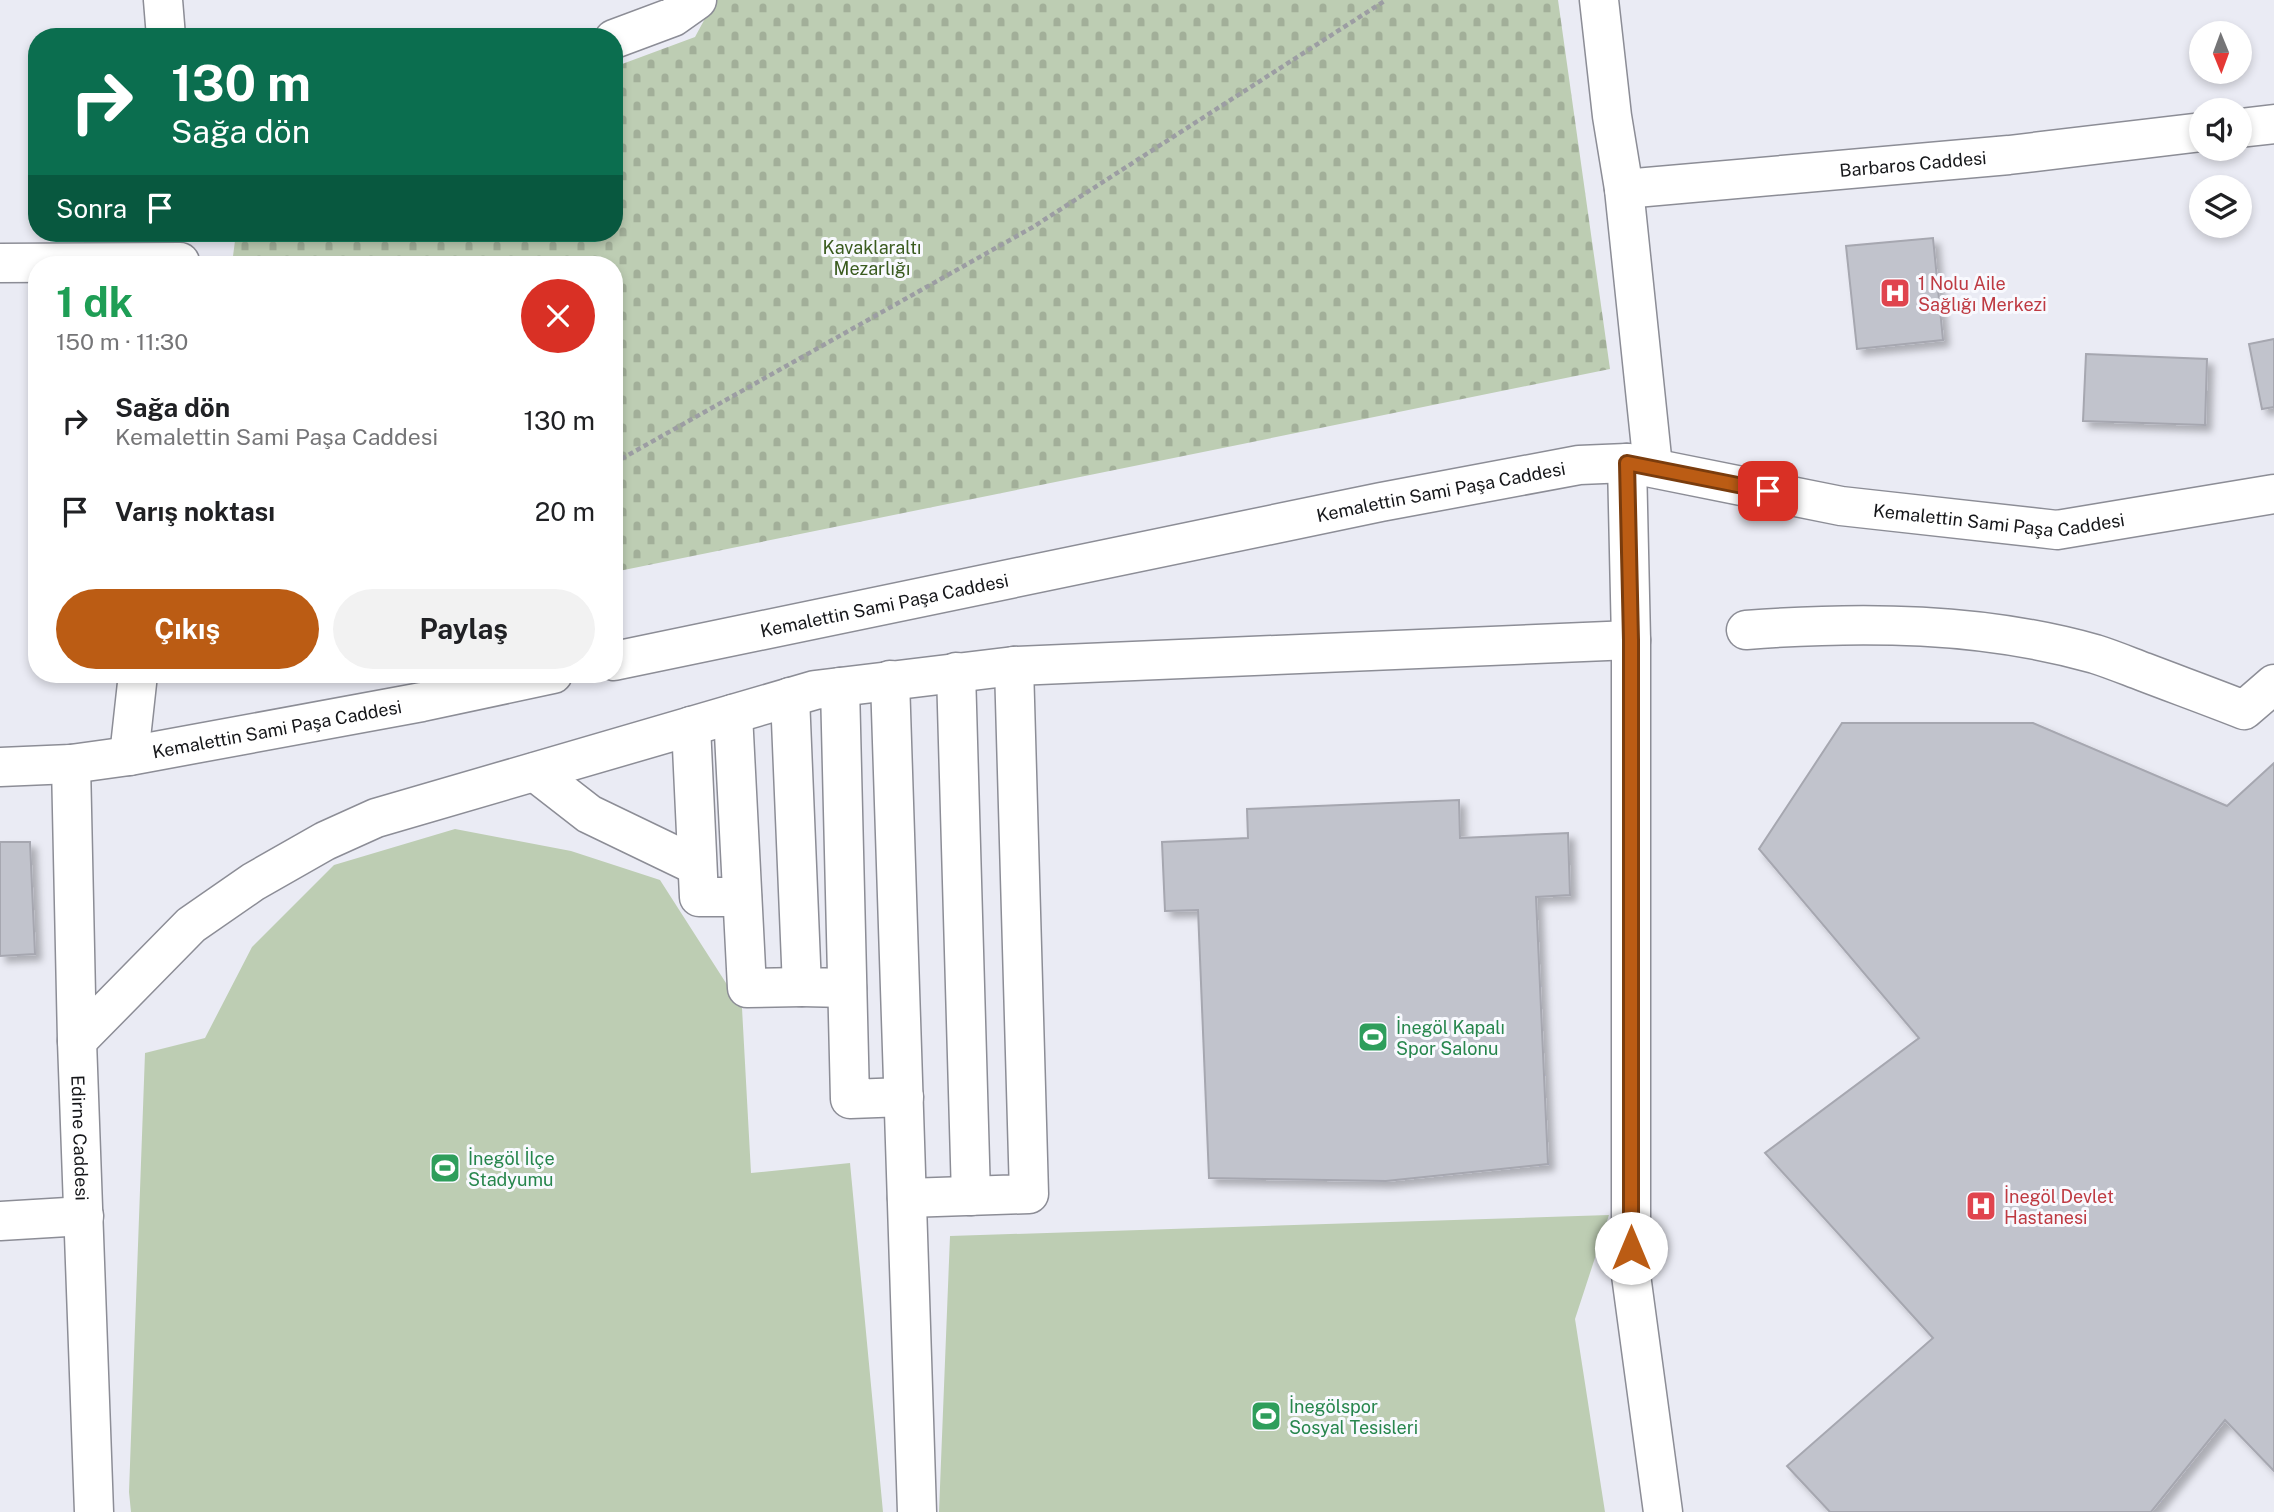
<!DOCTYPE html>
<html lang="tr">
<meta charset="utf-8">
<style>
:root{--surface:#fff;--page:#f2f2f2;--text:#202124;--muted:#757577;--accent:#bb5c14}
body{margin:0;font-family:"Public Sans",sans-serif;background:var(--page);color:var(--text);height:100vh;display:flex;flex-direction:column;font-size:26px;white-space:nowrap}
*{box-sizing:border-box;margin:0}
p{font-size:23px;color:var(--muted)}
.icon{flex:none;width:38px;height:38px;fill:none;stroke:currentColor;stroke-width:2;stroke-linecap:round;stroke-linejoin:round}
.map{position:relative;flex:1;overflow:hidden}
.sheet{position:absolute;left:28px;top:256px;width:595px;height:427px;display:flex;flex-direction:column;background:var(--surface);border-radius:28px;box-shadow:0 4px 10px #0003}
.sheet>*{flex:none}
.hud{position:absolute;left:28px;top:28px;width:595px;height:214px;border-radius:28px;box-shadow:0 4px 10px #0003;background:#0b6e4f;color:#fff;overflow:hidden}
.needle{width:46px;rotate:179deg}
.fabs{position:absolute;left:2189px;top:21px;display:grid;gap:14px}
.fabs a{display:grid;place-items:center;width:63px;height:63px;border-radius:50%;background:var(--surface);box-shadow:0 4px 10px #0003;font-size:35px}
.pin{position:absolute;display:grid;place-items:center;width:60px;height:60px;color:#fff;margin:-30px;border-radius:14px;box-shadow:0 4px 10px #0006}
.me{position:absolute;width:77px;margin:-38px;rotate:0deg;stroke-linejoin:round;filter:drop-shadow(0 0 5px #0008)}
.turn{display:flex;align-items:center;gap:24px;height:147px;padding:0 28px;font-size:32px}
.turn .icon{width:91px;height:91px;stroke-width:2.5}
.turn b{display:block;font-size:49px;line-height:60px}
.then{display:flex;align-items:center;height:66px;padding:0 28px;background:#0003;gap:14px;font-size:26px}
.round{display:grid;place-items:center;flex:none;width:74px;height:74px;border-radius:37px;background:var(--page)}
.summary{display:flex;align-items:center;justify-content:space-between;height:119px;padding:0 28px}
h1{font-size:42px;font-weight:700;line-height:52px;color:#1e9e55}
.button{display:flex;gap:14px;margin-top:auto;padding:14px 28px}
.button a{flex:1;height:80px;border-radius:42px;background:var(--accent);color:#fff;font-size:28px;font-weight:700;line-height:80px;text-align:center}
.button a+a{background:var(--page);color:var(--text)}
ul{padding:0;list-style:none}
li{display:flex;align-items:center;gap:21px;height:91px;padding:0 28px}
li div{flex:1}
li b{display:block;font-size:26px}
li em{font-style:normal}
.map>svg:first-child{display:block}
</style>
<div class="map">
<svg width="2274" height="1512" viewBox="0 0 2274 1512">
<defs>
<pattern id="cemetery-stones" width="16" height="16" patternUnits="userSpaceOnUse" patternTransform="scale(1.75)"><rect width="16" height="16" fill="#bdcdb3"/><path d="M2 7V4a2 2 0 0 1 4 0v3zM10 15v-3a2 2 0 0 1 4 0v3z" fill="#a2af99"/></pattern>
<filter id="shadow"><feDropShadow dx="6" dy="6" stdDeviation="3.5" flood-color="#0004"/></filter>
</defs>
<rect width="100%" height="100%" fill="#eaebf4"/>
<!-- cemetery -->
<path fill="url(#cemetery-stones)" d="M715,0H1558L1610,369L614,572V264H232L236,233H614V67L695,37Z"/>
<!-- pitch -->
<path fill="#bdcdb3" d="M455,829L571,851L660,880L742,1008L751,1173L850,1163L883,1512H131L129,1492L145,1053L205,1038L252,947L334,865Z
M1609,1215L1575,1319L1605,1512H939L950,1236Z"/>
<!-- building -->
<path fill="#c1c3cc" stroke="#a6a7b0" stroke-width="2" filter="url(#shadow)" d="M1933,238L1943,340L1857,349L1846,246Z
M2274,339V407L2262,409L2249,344Z
M2086,354L2207,359L2205,425L2083,421Z
M1842,723H2033L2227,806L2274,763V1471L2225,1420L2151,1512H1830L1787,1466L1933,1338L1765,1153L1919,1038L1759,849Z
M1459,800L1460,838L1568,833L1570,895L1536,897L1548,1164L1386,1181L1209,1178L1198,910L1165,911L1162,842L1248,838L1247,809Z
M0,842H30L35,954L0,956Z"/>
<g fill="none" stroke-linecap="round" stroke-linejoin="round">
<!-- minor casing -->
<g stroke="#8c8d96" stroke-width="41">
<g id="minor">
<path d="M163,0L166,37"/>
<path d="M1599,0L1612,116L1624,189L1653,467"/>
<path d="M614,39L673,17L697,0"/>
<path d="M0,263L180,262"/>
<path d="M1627,463L1631,640V1275L1663,1512"/>
<path d="M1746,630C1862,621 1982,622 2095,654C2111,659 2128,666 2144,672C2178,685 2211,697 2244,710L2274,684"/>
<path id="s1" d="M614,661L1381,502L1579,465L1627,463L1841,506L2057,530L2274,494"/>
<path d="M956,672L971,1196"/>
<path d="M890,680L917,1512"/>
<path d="M840,687L850,1099L904,1097"/>
<path d="M790,697L802,987L847,988"/>
<path d="M733,714L747,988L802,987"/>
<path d="M691,726L699,897H742"/>
<path d="M129,756L138,674"/>
<path id="s2" d="M71,764L77,1041L94,1512"/>
<path id="s3" d="M0,767L71,764L129,756L422,702L553,674"/>
<path d="M535,772L589,814L697,866"/>
<path d="M77,1041L191,925L253,882L325,841L376,818L815,690L1014,666L1631,640"/>
<path d="M907,1198L1029,1194L1014,666"/>
<path d="M0,1221L84,1216"/>
</g>
</g>
<!-- major casing -->
<g stroke="#8c8d96" stroke-width="41">
<g id="major">
<path d="M2240,128L2274,124"/>
<path id="s4" d="M1624,189L2009,155L2202,132"/>
</g>
</g>
<!-- path -->
<path stroke="#9c9da3" stroke-width="4.5" stroke-dasharray="5 3.5" stroke-linecap="butt" d="M614,463L1033,227L1386,0"/>
<!-- minor -->
<use href="#minor" stroke="#fff" stroke-width="38"/>
<!-- major -->
<use href="#major" stroke="#fff" stroke-width="38"/>
</g>
<g fill="none" stroke-linecap="round" stroke-linejoin="round">
<!-- route casing -->
<g stroke="#7a3c0d" stroke-width="18">
<path id="route" d="M1631,1248V640L1627,463L1768,491"/>
</g>
<!-- route -->
<use href="#route" stroke="#bb5c14" stroke-width="12"/>
</g>
<!-- icons -->
<defs>
<g id="hospital-square" transform="scale(1.575)"><rect x="-9" y="-9" width="18" height="18" rx="4" fill="#e0444e" stroke="#f8f9fe"/><path d="M-5-5h3v3.5h4V-5h3V5h-3V1.5h-4V5h-3Z" fill="#fff"/></g>
<g id="stadium-square" transform="scale(1.575)"><rect x="-9" y="-9" width="18" height="18" rx="4" fill="#2e9e5b" stroke="#f8f9fe"/><path d="M0-5a6.5 5 0 1 0 0 10a6.5 5 0 1 0 0-10ZM-3.5-1.8h7v3.6h-7Z" fill="#fff"/></g>
</defs>
<g fill-rule="evenodd">
<use href="#hospital-square" x="1895" y="293"/>
<use href="#stadium-square" x="1373" y="1037"/>
<use href="#stadium-square" x="445" y="1168"/>
<use href="#hospital-square" x="1981" y="1206"/>
<use href="#stadium-square" x="1266" y="1416"/>
</g>
<g text-anchor="middle" dominant-baseline="central" stroke-width="6" stroke-linejoin="round" paint-order="stroke">
<!-- street labels -->
<g font-size="18" fill="#151619" stroke="#f8f9fe">
<text stroke="none"><textPath href="#s4" startOffset="290">Barbaros Caddesi</textPath></text>
<text stroke="none"><textPath href="#s1" startOffset="844">Kemalettin Sami Paşa Caddesi</textPath></text>
<text stroke="none"><textPath href="#s1" startOffset="1410">Kemalettin Sami Paşa Caddesi</textPath></text>
<text stroke="none"><textPath href="#s1" startOffset="276">Kemalettin Sami Paşa Caddesi</textPath></text>
<text stroke="none"><textPath href="#s3" startOffset="280">Kemalettin Sami Paşa Caddesi</textPath></text>
<text stroke="none"><textPath href="#s2" startOffset="374">Edirne Caddesi</textPath></text>
</g>
<!-- park labels -->
<g font-size="18" fill="#3a5b1f" stroke="#f8f9fe">
<text x="872" y="247">Kavaklaraltı<tspan x="872" dy="21">Mezarlığı</tspan></text>
</g>
<!-- health labels -->
<g font-size="18" fill="#be3a42" stroke="#f8f9fe" text-anchor="start">
<text x="1918" y="283">1 Nolu Aile<tspan x="1918" dy="21">Sağlığı Merkezi</tspan></text>
<text x="2004" y="1196">İnegöl Devlet<tspan x="2004" dy="21">Hastanesi</tspan></text>
</g>
<!-- leisure labels -->
<g font-size="18" fill="#27864d" stroke="#f8f9fe" text-anchor="start">
<text x="1396" y="1027">İnegöl Kapalı<tspan x="1396" dy="21">Spor Salonu</tspan></text>
<text x="468" y="1158">İnegöl İlçe<tspan x="468" dy="21">Stadyumu</tspan></text>
<text x="1289" y="1406">İnegölspor<tspan x="1289" dy="21">Sosyal Tesisleri</tspan></text>
</g>
</g>
</svg>
<div class="fabs">
<a><svg class="needle" viewBox="-14 -14 28 28"><path d="M0-13l5 13h-10z" fill="#e53935"/><path d="M0 13l5-13h-10z" fill="#757577"/></svg></a>
<a><svg class="icon" aria-label="sound" viewBox="0 0 24 24"><path d="M4 9h4l5-4v14l-5-4H4zM17 9q2 3 0 6"/></svg></a>
<a><svg class="icon" aria-label="layers" viewBox="0 0 24 24"><path d="M12 4l9 5-9 5-9-5zM3 14l9 5 9-5"/></svg></a>
</div>
<div class="pin" style="left:1768px;top:491px;background:#d93025"><svg class="icon" aria-label="arrive" viewBox="0 0 24 24"><path d="M6 21V4h12l-3 4 3 4H6"/></svg></div>
<svg class="me" style="left:1631px;top:1248px" viewBox="-20 -20 40 40"><circle r="19" fill="#fff"/><path d="M0-13L10 11 0 6-10 11z" fill="#bb5c14"/></svg>
<div class="hud">
<div class="turn"><svg class="icon" aria-label="right" viewBox="0 0 24 24"><path d="M7 20v-9h11M14 6l5 5-5 5"/></svg><div><b>130 m</b>Sağa dön</div></div>
<div class="then">Sonra<svg class="icon" aria-label="arrive" viewBox="0 0 24 24"><path d="M6 21V4h12l-3 4 3 4H6"/></svg></div>
</div>
<section class="sheet">
<div class="summary"><div><h1>1 dk</h1><p>150 m · 11:30</p></div><a class="round" style="background:#d93025;color:#fff"><svg class="icon" aria-label="close" viewBox="0 0 24 24"><path d="M6 6l12 12M18 6L6 18"/></svg></a></div>
<ul>
<li><svg class="icon" aria-label="right" viewBox="0 0 24 24"><path d="M7 20v-9h11M14 6l5 5-5 5"/></svg><div><b>Sağa dön</b><p>Kemalettin Sami Paşa Caddesi</p></div><em>130 m</em></li>
<li><svg class="icon" aria-label="arrive" viewBox="0 0 24 24"><path d="M6 21V4h12l-3 4 3 4H6"/></svg><div><b>Varış noktası</b></div><em>20 m</em></li>
</ul>
<div class="button"><a>Çıkış</a><a>Paylaş</a></div>
</section>
</div>
